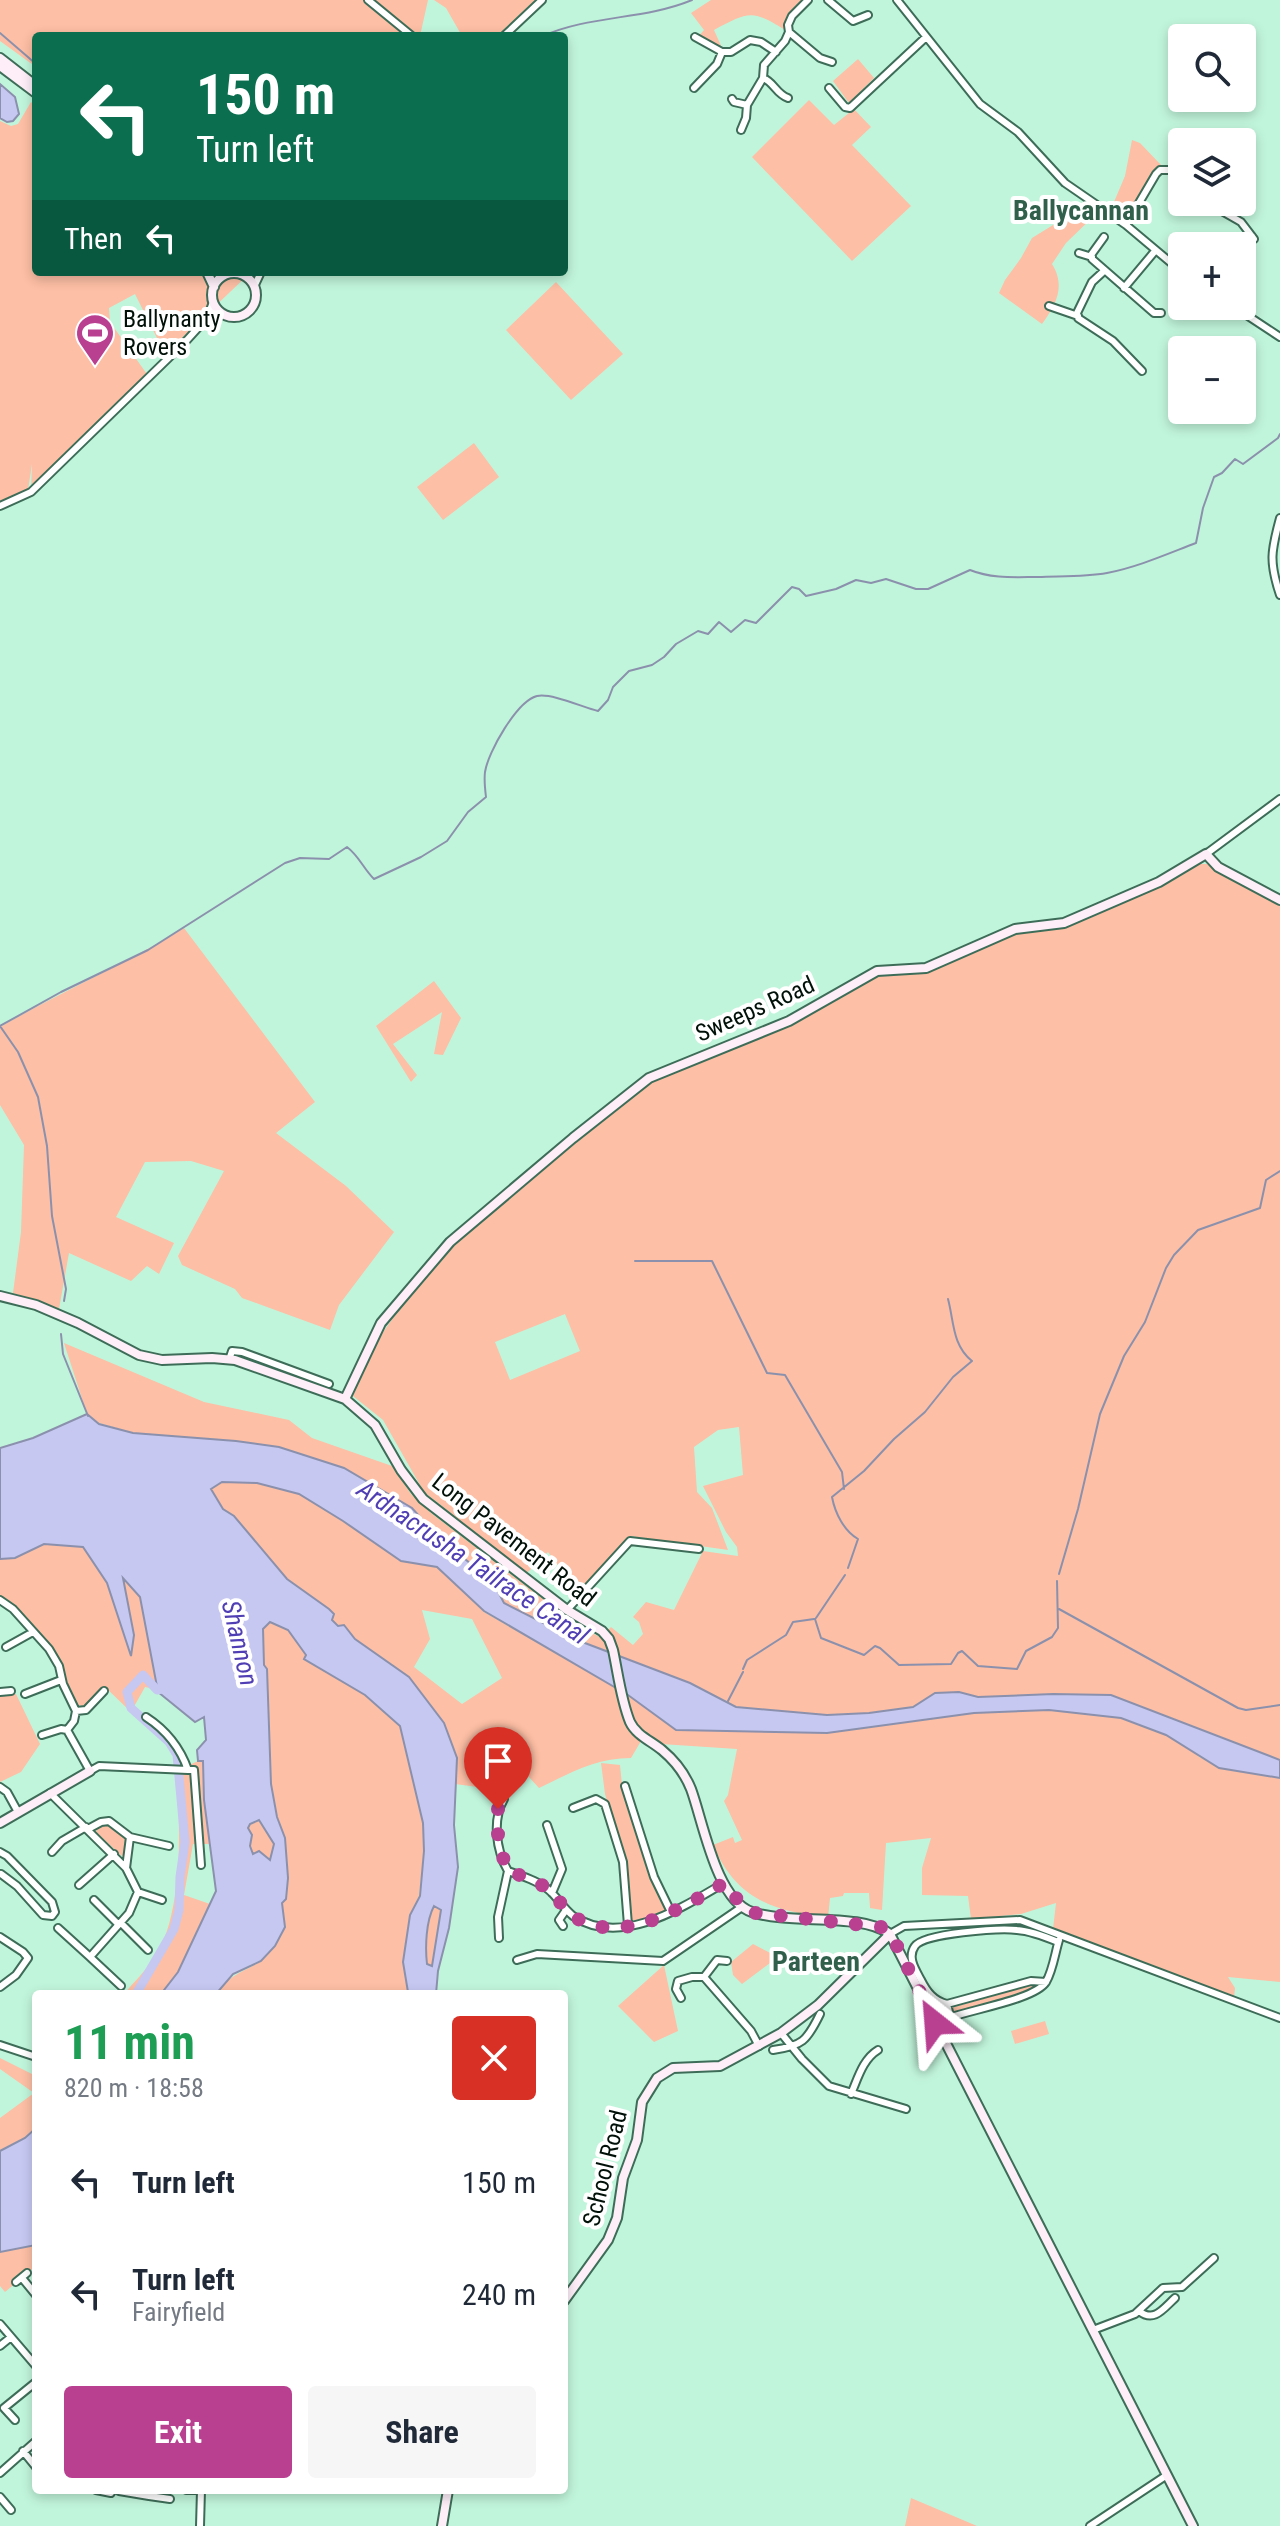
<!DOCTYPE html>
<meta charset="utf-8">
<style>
:root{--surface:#fff;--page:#f6f6f7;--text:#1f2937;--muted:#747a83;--accent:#b93f91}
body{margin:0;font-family:"Roboto Condensed",sans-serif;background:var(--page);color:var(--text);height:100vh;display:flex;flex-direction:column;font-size:30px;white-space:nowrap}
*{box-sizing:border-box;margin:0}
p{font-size:26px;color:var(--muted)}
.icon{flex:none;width:44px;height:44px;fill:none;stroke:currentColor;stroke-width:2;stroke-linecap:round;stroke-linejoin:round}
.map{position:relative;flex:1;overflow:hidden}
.details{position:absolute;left:32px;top:1990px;width:536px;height:504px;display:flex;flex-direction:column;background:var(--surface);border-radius:8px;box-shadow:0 4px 12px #0003}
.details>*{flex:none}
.hud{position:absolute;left:32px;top:32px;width:536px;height:244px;border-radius:8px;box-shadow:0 4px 12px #0003;background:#0b6e4f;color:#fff;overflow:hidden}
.tools{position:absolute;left:1168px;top:24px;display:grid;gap:16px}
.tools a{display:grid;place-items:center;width:88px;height:88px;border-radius:8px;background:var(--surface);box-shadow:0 4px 12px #0003;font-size:40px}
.pin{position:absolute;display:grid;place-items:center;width:68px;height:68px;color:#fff;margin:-82px -34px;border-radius:50% 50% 50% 0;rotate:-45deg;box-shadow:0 0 8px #0007}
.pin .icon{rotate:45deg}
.me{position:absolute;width:88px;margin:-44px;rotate:332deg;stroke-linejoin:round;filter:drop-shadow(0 0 6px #0008)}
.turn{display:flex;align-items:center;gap:28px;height:168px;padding:0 32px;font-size:36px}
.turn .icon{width:104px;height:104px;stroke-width:2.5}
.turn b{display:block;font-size:56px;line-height:68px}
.then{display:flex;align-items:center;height:76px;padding:0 32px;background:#0003;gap:16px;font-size:30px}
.round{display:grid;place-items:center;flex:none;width:84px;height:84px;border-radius:8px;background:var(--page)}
.head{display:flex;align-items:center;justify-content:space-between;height:136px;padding:0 32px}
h1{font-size:48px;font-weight:700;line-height:60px;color:#1e9e55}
.cta{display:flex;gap:16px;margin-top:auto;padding:16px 32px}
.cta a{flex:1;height:92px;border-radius:8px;background:var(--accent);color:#fff;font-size:32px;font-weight:700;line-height:92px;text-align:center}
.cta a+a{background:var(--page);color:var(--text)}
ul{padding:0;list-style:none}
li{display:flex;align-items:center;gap:24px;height:112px;padding:0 32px}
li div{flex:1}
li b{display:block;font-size:30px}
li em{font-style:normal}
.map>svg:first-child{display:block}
</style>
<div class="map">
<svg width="1280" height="2526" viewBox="0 0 1280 2526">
<rect width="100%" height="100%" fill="#c1f5db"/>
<!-- green -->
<path fill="#fdbfa5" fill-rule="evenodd" d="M0,0H428L420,36H36V67L0,41Z
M434,0H535L497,36H462L446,8Z
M711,0H804L791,13L785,30C752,9 748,12 714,30L722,48L698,37L704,30L691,13Z
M858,59L874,78L849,103L833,81Z
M809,100L834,125L854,109L871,127L852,145L911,206L852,261L752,157Z
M31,102L36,106V272H251L165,354L135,294L109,308L110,322L149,377L31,492L32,464L28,490L0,503V121L11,126L18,124Z
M1132,140L1140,143L1162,166C1145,177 1141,212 1121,216L1111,209L1125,176Z
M1087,204L1097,213L1066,243L1052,264C1066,286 1056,305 1042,324L999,293L1005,280L1021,258L1032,238Z
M556,282L623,354L571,400L506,330Z
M474,443L499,477L443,520L417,487Z
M1197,864H1207L1280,906V1760L1111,1695L1053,1694L978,1697L959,1692L935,1693L913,1707L869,1713L826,1715L736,1707L690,1683L617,1656L614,1639L608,1630L611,1627L633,1645L643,1634L639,1622L633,1617L646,1602L674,1610L703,1551L738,1556L737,1547L726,1532L703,1486L743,1475L739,1427L718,1430L694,1447L697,1492L712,1508L728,1550L630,1536L585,1586L560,1568L548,1552L527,1573L424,1492L383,1420L353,1396L373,1346L432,1264L550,1159L653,1080L729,1047L877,974L938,967L1007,934L1054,928L1160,886ZM565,1314L580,1351L510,1380L495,1342Z
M184,928L315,1102L276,1133L346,1186L394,1232L339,1305L330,1330L242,1298L235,1289L182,1265L178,1256L224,1171L191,1161L145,1162L116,1217L174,1243L159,1274L147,1266L131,1281L69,1253L59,1309L13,1293L21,1232L24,1145L0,1105V1027C61,992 125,964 184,928Z
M434,981L461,1018L443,1055L434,1054L442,1012L393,1044L417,1075L411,1082L376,1026Z
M64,1343L204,1402L289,1420L312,1438L392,1466L411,1494L431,1513L569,1619L606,1641L612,1655L504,1603L493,1582L438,1537L412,1508L344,1468L279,1447L236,1441L133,1433L99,1423L87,1414Z
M222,1482L257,1483L299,1494L343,1521L401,1561L437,1567L484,1612L628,1695L676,1730L827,1733L974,1713L1049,1710L1121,1718L1166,1735L1193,1750L1199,1757L1238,1772H1260L1280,1778V1982L1228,1977L1235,1988L1234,1998L1053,1929L1056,1903L1021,1914L971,1919L968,1896L922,1895V1868L931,1838L886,1843L882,1910L870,1908L869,1893H844L843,1896L830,1898L828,1918C772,1910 737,1900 713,1845L733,1837L735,1843L742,1840L724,1801L728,1795L737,1749L661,1744L644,1736L631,1758C596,1758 570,1773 539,1788L528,1776L509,1773L500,1790L455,1784L457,1758L409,1677L355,1639L344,1626H339L332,1620L334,1614L329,1609L287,1579L234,1516L223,1509L211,1489ZM422,1610L472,1619L502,1678L462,1704L414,1667L430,1639Z
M44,1544L83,1547L107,1583L131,1653L134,1635L122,1576L140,1597L159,1690L145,1687L131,1712L104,1686L85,1707L75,1704C70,1694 67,1686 64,1675C53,1647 27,1622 7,1599L0,1598V1559L15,1558Z
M270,1622L288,1630L312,1662L365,1695L400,1726L423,1823L424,1851L419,1896L410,1915L403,1962L408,1992L406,1994H216C230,1974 242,1973 261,1961C278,1949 283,1922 282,1903L286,1899L288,1878L285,1838L277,1817L271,1784L267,1669L264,1665L263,1629Z
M16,1694L40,1744L21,1772L0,1782V1695Z
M198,1761H203L204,1800L210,1844H193L184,1895L210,1904L178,1972L161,1994H124C134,1982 147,1969 156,1956C184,1909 181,1819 175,1766L185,1767Z
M601,1763L620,1765L622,1785L665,1911L640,1921L632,1920L629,1915L626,1863L605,1794Z
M259,1820L274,1844L270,1861L254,1854C249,1845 246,1833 250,1824Z
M108,1824L125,1838L124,1858L96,1832L99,1826Z
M434,1906L441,1909L433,1966L427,1964C425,1947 426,1921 434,1906Z
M753,1944L778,1957L742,1984L733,1975L731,1962Z
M664,1965L678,2031L654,2042L618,2006Z
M1035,1984L1032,1990L1023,1994L953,2012L951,2008Z
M1045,2021L1049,2034L1015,2044L1011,2031Z
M0,2058L36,2076V2128L25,2138L0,2151V2118L34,2093L0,2069Z
M36,2245V2266L5,2292L0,2286V2252Z
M911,2498L977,2526H905Z"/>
<!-- water -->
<path fill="#c6c8f2" stroke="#8b91ac" stroke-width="2" fill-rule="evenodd" d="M0,84L15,97L19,114L13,121L7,122L0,118Z
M87,1414L99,1424L133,1433L236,1441L279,1447L344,1468L412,1508L438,1537L493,1582L504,1603L577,1640L690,1683L736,1707L827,1715L869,1713L913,1707L935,1693L959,1692L978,1697L1053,1694L1111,1695L1280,1760V1778L1219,1768L1166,1735L1121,1718L1049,1710L974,1713L827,1733L676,1730L628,1695L484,1611L437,1567L401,1561L343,1521L299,1494L257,1483L222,1482L211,1489L223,1509L234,1516L287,1579L329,1609L334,1614L332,1620L338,1626L344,1625L355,1639L409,1677L444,1723L457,1758L454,1825L458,1867L449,1928L438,1971L436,1994H406L408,1992L403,1962L410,1915L420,1896L424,1851L423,1823L400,1726L365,1695L304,1659L306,1655L288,1630L270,1622L263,1629L264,1665L267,1669L271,1784L277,1817L285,1838L288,1878L286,1899L282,1903L285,1927L275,1946L261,1961L233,1974L216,1994H161L178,1972L216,1891L204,1800L203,1761H198L197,1750L206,1740L204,1717L195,1722L158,1692L140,1597L123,1578L134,1635L131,1656L107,1583L83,1547L44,1544L15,1558L0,1559V1448L33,1438ZM259,1820L274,1844L270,1860L259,1851L253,1854L250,1846L252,1835L248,1828L250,1824ZM434,1906L441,1910L432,1966L427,1964C425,1947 426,1921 434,1906Z
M36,2128V2245L0,2252V2151L25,2138Z"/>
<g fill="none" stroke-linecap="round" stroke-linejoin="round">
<!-- stream -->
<path stroke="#8b91ac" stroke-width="2" d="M0,33L36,64
M543,36C590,15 644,20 692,0
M635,1261H712L767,1373L785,1375L842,1472L844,1489
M64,1301L66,1289L52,1216L47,1146L38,1097L18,1052L0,1026L61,992L148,950L285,863L300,858L329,859L347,847C359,856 363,868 374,879L421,857L447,841L468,812L486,797C485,789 484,780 485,772C488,752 517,701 537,696C552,693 582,707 598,711L608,700L613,687L629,671L652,665L664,657L676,644L698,631L708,634L719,622L731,632L745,620L756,623L792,587L799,589L806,596L836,589L856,580L871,583L886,579L916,589H928L970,570C992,579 1016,577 1038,577C1061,576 1085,577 1107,573C1138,567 1167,554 1196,543L1203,508L1214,477L1222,473L1235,459L1243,464L1278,438L1280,434
M61,1334L63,1354L88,1416
M848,1568L858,1539C844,1531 835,1513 832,1497L864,1471L894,1439L925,1412L953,1377L972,1361C952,1345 954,1321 948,1299
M1059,1574L1078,1509L1100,1414L1124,1356L1145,1322L1166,1268L1174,1255L1198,1230L1260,1208L1266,1180L1280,1171
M1059,1609L1238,1708L1246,1710L1280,1705
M816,1618L845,1575
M815,1619L821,1638L864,1655L875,1646L880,1648L899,1665L951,1664L958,1653L962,1651L978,1666L1017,1669L1026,1651L1052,1637L1058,1628L1057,1581
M743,1669L747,1660L786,1635L793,1622L814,1619
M728,1701L743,1672"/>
<!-- river -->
<path stroke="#c6c8f2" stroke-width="9" d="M136,1994L174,1929L179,1910L180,1877L185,1842L177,1755L169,1742L131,1708L127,1692L143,1675L157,1690L171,1687"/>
<!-- street casing -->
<g stroke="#3d6d58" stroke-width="10">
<path id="street" d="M368,0L412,36
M828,0L853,21L868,15
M897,0L980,104L1018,132L1065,183L1126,225L1182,272
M789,32L820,58L832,62
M504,36L542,0
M695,37L722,52H731L750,40L761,42L776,52
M763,78C774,82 776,94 788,98
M694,88L717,64L722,52
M829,88L845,107L850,108L925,38
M732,99L734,102L747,105
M741,130L746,118L747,105L763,78L764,65L785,41L789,32L788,25L792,16L808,0
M1206,202L1241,222L1254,239
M1126,225L1156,174L1160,170H1170L1182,179
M1104,237L1091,255L1092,259L1154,313H1161
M1079,253L1092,257
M1104,271L1092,282L1077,313L1078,318L1113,341L1142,371
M244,276L254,272
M254,287L261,272
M1124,288L1155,251
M1049,306L1078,316
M1233,306L1280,337
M207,318L222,313
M0,506L31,492L187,340L207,318L213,302
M1280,518C1271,551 1269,562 1280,595
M1206,854L1280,799
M229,1360L232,1351L242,1352L329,1384
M0,1600L13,1609L49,1649L59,1666L63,1684L76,1711L74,1721L67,1730L90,1771L99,1766L188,1770
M567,1610L630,1541L699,1549
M6,1647L33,1632
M0,1692L11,1691
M25,1694L61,1680
M76,1711L86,1710L104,1691
M146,1717C166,1730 180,1747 188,1770H194L201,1865
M42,1735L61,1729L67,1730
M625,1786L654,1877L671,1912
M0,1787L7,1792L18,1812
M50,1793L126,1868L138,1892L129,1913L90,1957L121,1986
M504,1799C492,1820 496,1850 508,1871C522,1876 542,1882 552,1893C560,1901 564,1909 573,1916C621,1948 683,1907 724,1883
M573,1808L596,1799L605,1804L623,1862L628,1925
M547,1825L562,1869L552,1893
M88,1829L101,1822L109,1821L130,1837L126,1868
M130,1837L169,1846
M0,1852L7,1856L52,1902L55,1912L52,1916L43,1915L17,1886L1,1874
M52,1852L62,1841L86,1827
M79,1885L114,1854
M138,1892L162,1900
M94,1900L118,1924
M121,1923L148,1950
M563,1926L559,1920L566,1910
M58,1928L90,1957
M890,1934L904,1926L1020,1920L1280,2018
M0,1937L23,1952L28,1958L16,1975L0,1987
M499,1938L498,1917L508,1871
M517,1960L537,1954L663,1961L742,1907
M704,1977L717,1960L727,1961
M681,1998L676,1989L678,1981L692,1977H704L751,2031L759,2046
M947,2004L1031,1981L1046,1982
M950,2016L947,2004C934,2001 927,1992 921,1980C915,1969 907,1957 915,1946C924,1933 1000,1928 1017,1930C1031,1931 1046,1937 1058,1942
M935,2023C959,2011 1034,2001 1046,1982C1053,1970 1055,1953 1059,1940
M781,2033L802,2059L829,2086L906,2109
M0,2045L36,2057
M773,2050C802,2046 807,2041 820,2014
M851,2094C858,2078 863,2059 878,2050
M22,2278L36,2295
M16,2282L27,2273
M1139,2311C1154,2323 1163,2309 1175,2298
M0,2324L36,2366
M1093,2330L1135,2314L1163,2288L1182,2287L1214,2258
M0,2346L11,2337
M15,2420L4,2408L36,2382
M23,2451L36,2467
M0,2473L36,2441
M96,2490L111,2493
M150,2490L149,2496L170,2499
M186,2490H201
M119,2491L149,2496
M0,2497L11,2510
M200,2526L201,2490
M1090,2526L1167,2475"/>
</g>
<!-- secondary casing -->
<g stroke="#3d6d58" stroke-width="12">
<path id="secondary" d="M0,58L36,86
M0,66L36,93
M207,272L214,287
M212 295a22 22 0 1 1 44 0a22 22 0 1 1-44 0Z
M0,1296L36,1305L78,1323L139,1355L162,1360L212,1358L235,1360L345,1399L375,1425L401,1470L423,1499L567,1610L602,1631L609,1639L613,1650C618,1673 621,1700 630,1722C636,1735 651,1741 662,1750C674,1760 685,1774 691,1789C703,1821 716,1900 752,1912C790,1925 861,1912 890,1934L1193,2526
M345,1399L381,1323L450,1242L573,1138L649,1078L789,1021L877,971L926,968L1015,929L1064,923L1159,882L1206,854L1218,867L1280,900
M0,1823L90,1771
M564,2301L608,2240L617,2218L623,2178L637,2140L642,2102L657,2078L673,2068L720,2066L781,2033L818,2005L890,1934
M442,2526L448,2490"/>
</g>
<!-- street -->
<use href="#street" stroke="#fff" stroke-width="6"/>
<!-- secondary -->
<use href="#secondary" stroke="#fdeef7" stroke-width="8"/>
</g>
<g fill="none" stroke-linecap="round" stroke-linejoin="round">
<!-- route -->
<path stroke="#b93f91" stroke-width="14" stroke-dasharray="0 25.2" d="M498,1809V1844L508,1871C522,1876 542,1882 552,1893C560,1901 564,1909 573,1916C621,1948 683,1907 724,1883L744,1908L755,1913L881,1927L895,1942L935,2023"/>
</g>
<!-- icons -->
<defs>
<g id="stadium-pin" transform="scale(2)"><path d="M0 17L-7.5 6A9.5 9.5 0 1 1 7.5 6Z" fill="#b93f91" stroke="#fff"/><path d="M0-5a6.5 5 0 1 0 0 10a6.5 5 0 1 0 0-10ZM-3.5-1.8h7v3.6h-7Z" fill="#fff"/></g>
</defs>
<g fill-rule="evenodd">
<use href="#stadium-pin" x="95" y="333"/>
</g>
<g text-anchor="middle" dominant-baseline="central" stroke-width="8" stroke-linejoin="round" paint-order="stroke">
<!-- poi labels -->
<g font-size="24" fill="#011109" stroke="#fff" text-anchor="start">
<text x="123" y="319">Ballynanty<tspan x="123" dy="28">Rovers</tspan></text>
</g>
<!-- street labels -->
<g font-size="24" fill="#011109" stroke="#fff">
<text transform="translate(755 1009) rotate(-24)">Sweeps Road</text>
<text transform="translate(514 1540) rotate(38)">Long Pavement Road</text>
<text transform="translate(605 2168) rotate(-76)">School Road</text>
</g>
<!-- water labels -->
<g font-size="26" font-style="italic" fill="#4f3eb4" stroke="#fff">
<text transform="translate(473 1562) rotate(34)">Ardnacrusha Tailrace Canal</text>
<text transform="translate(240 1643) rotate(77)">Shannon</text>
</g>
<!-- quarter labels -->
<g font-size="28" font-weight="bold" fill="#30604b" stroke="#fff">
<text x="1081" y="210">Ballycannan</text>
<text x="816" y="1961">Parteen</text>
</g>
</g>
</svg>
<div class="tools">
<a><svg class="icon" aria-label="search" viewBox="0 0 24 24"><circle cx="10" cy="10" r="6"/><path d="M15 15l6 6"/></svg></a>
<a><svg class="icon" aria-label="layers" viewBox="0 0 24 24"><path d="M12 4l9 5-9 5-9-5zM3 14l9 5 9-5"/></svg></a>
<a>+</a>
<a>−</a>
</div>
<div class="pin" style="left:498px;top:1809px;background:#d93025"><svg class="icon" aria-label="arrive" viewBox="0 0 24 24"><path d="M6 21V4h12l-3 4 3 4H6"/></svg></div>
<svg class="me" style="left:935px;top:2023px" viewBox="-20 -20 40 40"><path d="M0-17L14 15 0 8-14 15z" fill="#b93f91" stroke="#fff" stroke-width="4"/></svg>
<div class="hud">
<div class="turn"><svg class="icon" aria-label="left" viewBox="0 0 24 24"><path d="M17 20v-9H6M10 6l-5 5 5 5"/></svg><div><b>150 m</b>Turn left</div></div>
<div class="then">Then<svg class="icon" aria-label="left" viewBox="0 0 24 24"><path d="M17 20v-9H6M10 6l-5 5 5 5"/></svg></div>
</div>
<section class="details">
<div class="head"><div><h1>11 min</h1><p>820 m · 18:58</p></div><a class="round" style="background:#d93025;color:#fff"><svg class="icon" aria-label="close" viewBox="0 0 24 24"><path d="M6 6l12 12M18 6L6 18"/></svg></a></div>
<ul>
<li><svg class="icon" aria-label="left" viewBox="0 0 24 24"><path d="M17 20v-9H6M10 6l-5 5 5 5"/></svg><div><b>Turn left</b></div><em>150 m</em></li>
<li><svg class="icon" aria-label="left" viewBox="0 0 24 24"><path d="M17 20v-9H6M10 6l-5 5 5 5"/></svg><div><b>Turn left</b><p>Fairyfield</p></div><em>240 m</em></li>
</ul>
<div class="cta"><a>Exit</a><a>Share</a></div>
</section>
</div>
